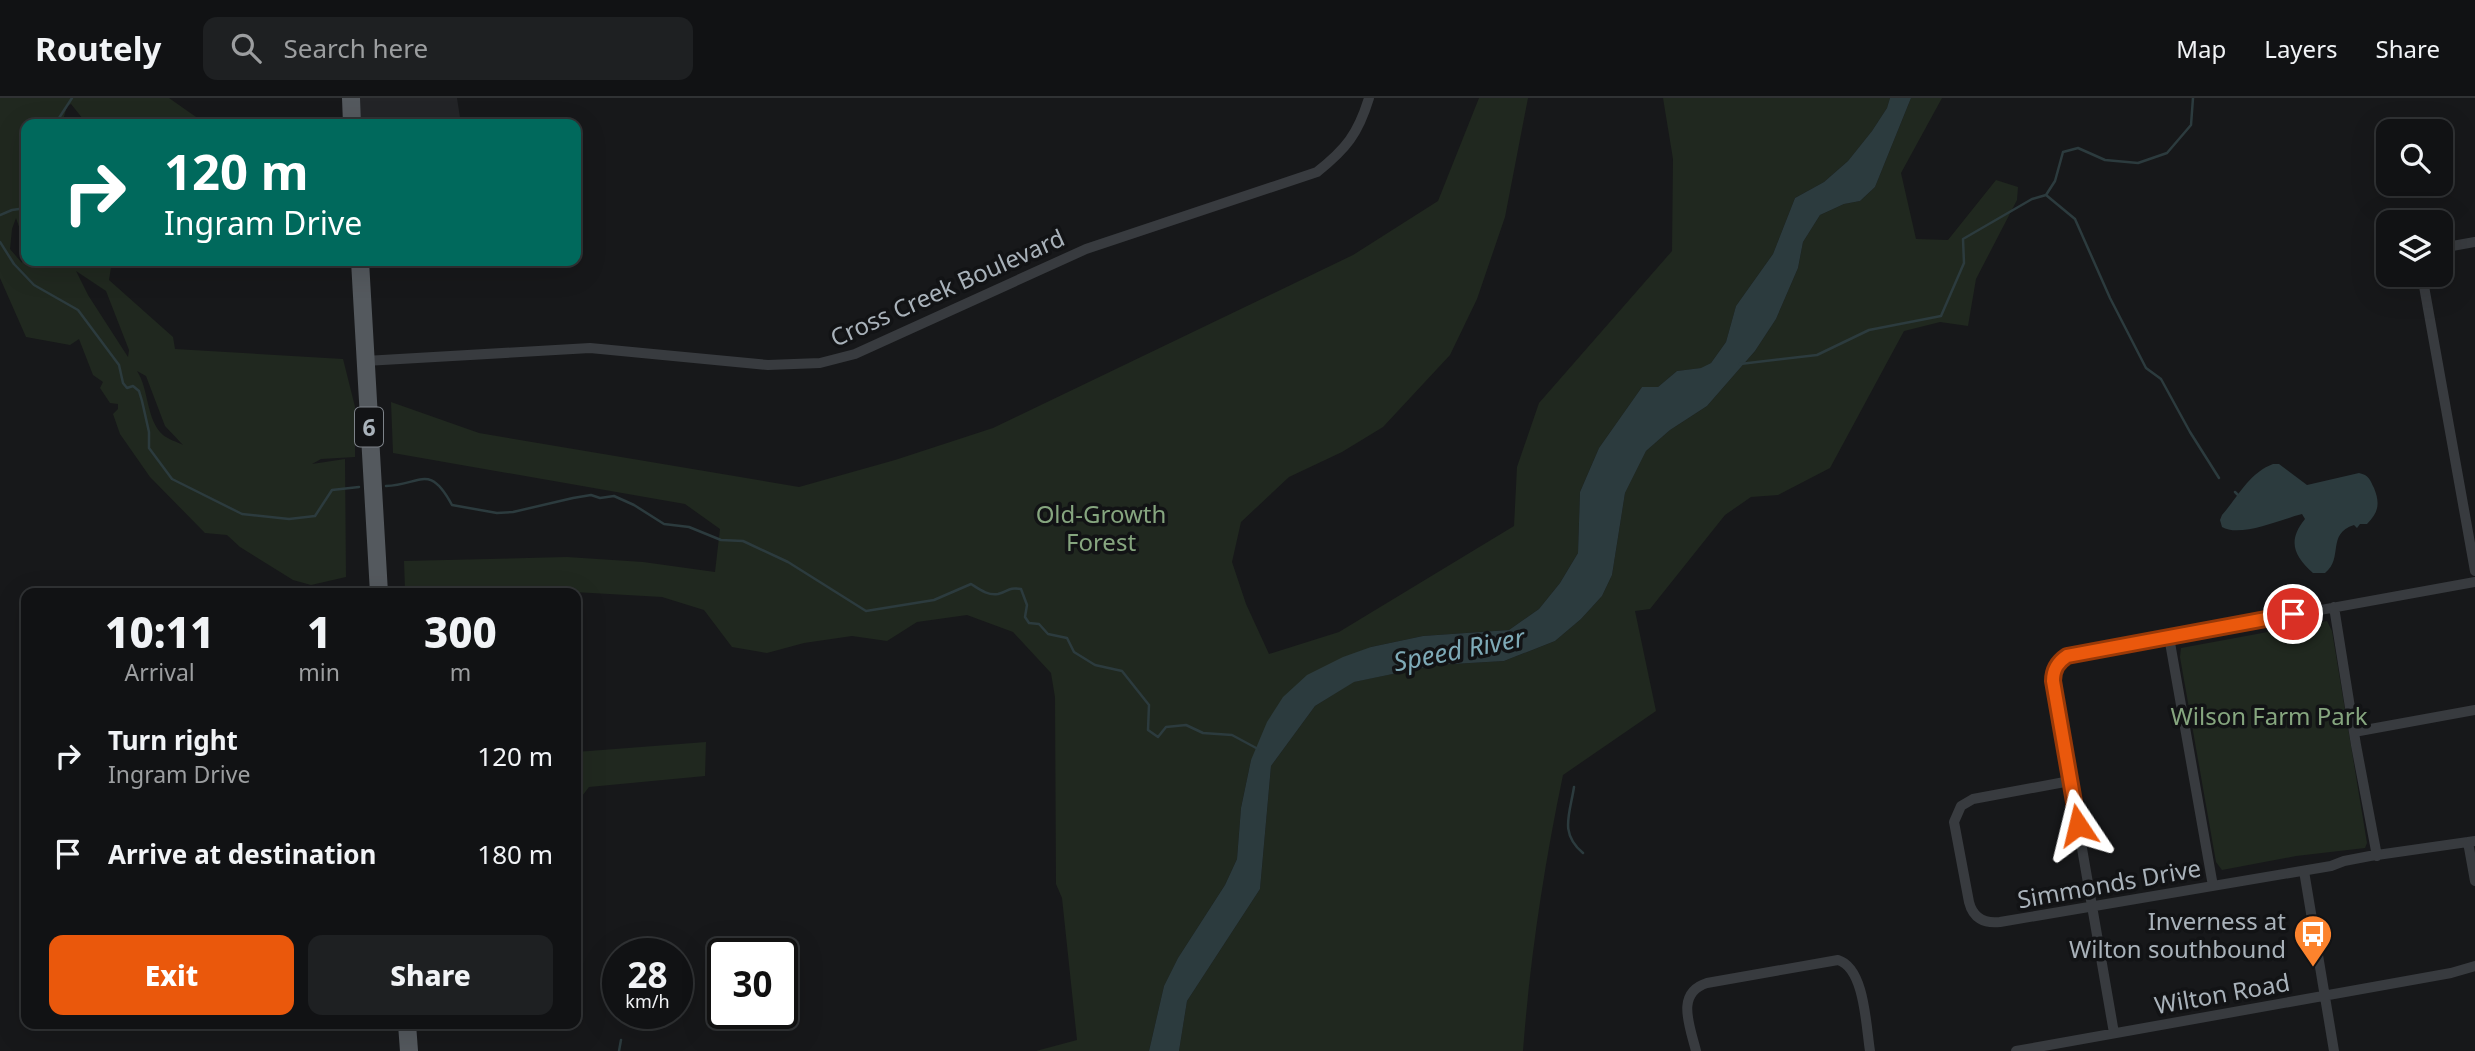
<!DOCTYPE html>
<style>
:root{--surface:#111214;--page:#1e2022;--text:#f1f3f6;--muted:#9c9ea0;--line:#303234;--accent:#ea580c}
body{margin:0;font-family:"Noto Sans",sans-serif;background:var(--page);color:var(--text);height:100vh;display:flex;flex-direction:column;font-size:26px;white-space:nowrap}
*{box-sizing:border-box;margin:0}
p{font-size:23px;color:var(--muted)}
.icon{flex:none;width:38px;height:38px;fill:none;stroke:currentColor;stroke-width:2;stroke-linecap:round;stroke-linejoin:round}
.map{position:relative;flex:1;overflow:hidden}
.panel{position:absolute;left:21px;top:490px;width:560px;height:441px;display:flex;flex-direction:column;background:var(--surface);border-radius:14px;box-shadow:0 7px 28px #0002,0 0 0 2px var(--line)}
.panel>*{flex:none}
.hud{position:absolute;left:21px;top:21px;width:560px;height:147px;border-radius:14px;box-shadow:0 7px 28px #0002,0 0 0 2px var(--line);background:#00695c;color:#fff;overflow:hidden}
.controls{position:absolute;left:2376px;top:21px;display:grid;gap:14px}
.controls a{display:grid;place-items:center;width:77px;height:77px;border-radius:14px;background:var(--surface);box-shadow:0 7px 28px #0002,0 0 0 2px var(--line);font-size:35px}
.speed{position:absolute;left:602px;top:840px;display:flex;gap:14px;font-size:35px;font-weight:700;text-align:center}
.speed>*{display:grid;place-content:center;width:91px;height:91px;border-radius:50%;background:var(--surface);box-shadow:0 7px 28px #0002,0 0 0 2px var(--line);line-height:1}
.speed small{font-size:18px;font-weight:400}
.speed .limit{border:4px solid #111;border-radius:10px;background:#fff;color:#111}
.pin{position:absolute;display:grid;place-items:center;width:60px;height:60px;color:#fff;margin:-30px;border:4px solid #fff;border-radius:50%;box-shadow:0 2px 7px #0007}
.me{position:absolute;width:77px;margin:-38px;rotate:350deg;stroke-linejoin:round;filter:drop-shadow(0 0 5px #0008)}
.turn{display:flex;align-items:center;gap:24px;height:147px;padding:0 28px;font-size:32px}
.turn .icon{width:91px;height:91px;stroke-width:2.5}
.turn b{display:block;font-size:49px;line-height:60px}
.eta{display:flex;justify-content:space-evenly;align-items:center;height:119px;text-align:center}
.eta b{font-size:42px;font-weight:800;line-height:49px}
.primary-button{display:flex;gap:14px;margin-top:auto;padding:14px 28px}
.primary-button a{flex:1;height:80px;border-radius:14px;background:var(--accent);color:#fff;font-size:28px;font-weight:800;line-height:80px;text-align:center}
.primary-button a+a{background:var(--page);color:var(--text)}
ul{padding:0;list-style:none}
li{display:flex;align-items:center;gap:21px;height:98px;padding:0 28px}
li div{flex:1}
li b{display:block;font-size:26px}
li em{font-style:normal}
header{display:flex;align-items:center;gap:42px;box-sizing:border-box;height:98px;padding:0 35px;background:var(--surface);border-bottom:2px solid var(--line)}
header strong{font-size:33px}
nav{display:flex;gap:38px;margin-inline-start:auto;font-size:24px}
.search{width:490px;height:63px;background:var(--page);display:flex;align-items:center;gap:18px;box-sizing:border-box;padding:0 24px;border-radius:14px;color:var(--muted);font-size:26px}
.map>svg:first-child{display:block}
</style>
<header>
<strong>Routely</strong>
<div class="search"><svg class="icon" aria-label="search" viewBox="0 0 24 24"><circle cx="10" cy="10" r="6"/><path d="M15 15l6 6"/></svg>Search here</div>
<nav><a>Map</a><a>Layers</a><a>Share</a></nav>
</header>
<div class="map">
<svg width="2475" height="953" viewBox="0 0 2475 953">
<rect width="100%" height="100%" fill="#17181a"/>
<!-- built -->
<path fill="#232427" d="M358,0H457L461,26H361Z"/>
<!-- green -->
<path fill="#20281f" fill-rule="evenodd" d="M0,0H169L206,26H87L71,6L67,8L62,26H26V144L23,140L16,120L12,131L10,151L22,165L26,149V163H112L109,182L173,239L175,251L343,261L355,309V359L321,361L312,366L345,361L346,479L311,487L293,482L240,449L227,437L205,435L150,379L120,336L113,316L118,311V306L110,305L100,290L103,284L93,277L79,241L70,247L26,239L0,180ZM76,173L106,193L129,252L128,259L88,197ZM137,273L146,278L165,328L183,347C177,344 168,341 163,337C146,322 149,291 137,273Z
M1479,0H1528L1505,119L1477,201L1450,257L1383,329L1342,354L1289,379L1241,424L1232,464L1246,506L1269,556L1339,534L1514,428L1517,369L1539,305L1672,153L1673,61L1663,0H1890L1887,10L1872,33L1848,63L1824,84L1795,100L1773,156L1736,208L1726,244L1711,265L1702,270L1677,273L1658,289H1642L1599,350L1580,394L1578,455L1560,485L1539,511L1509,532L1423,538L1371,549L1251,662L1241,710L1237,761L1225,787L1178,860L1164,888L1149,953H1036L1077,942L1062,800L1056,786L1055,599L1051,575L1013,534L967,517L917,524L887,543L852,538L804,545L767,555L732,549L704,512L662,499L487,489L485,495H412L405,492L404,463L567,459L643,464L715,474L720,431L685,406L393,355L391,304L479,335L799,389L895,362L993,330L1353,157L1438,103Z
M1911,0H1942L1901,75L1916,141L1948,142L1996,82L2018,89L2017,102L1976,181L1968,228L1940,224L1904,233L1830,370L1778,397L1751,399L1725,417L1650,511L1635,513L1656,613L1563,677C1544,768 1530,860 1523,953H1179L1187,903L1260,791L1271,668L1315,608L1353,584L1436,567L1504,563L1555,543L1581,521L1602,498L1612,477L1625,395L1646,353L1670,332L1707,308L1755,253L1776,221L1798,170L1803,144L1820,117L1844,106L1860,103L1875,89Z
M2327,523L2332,533L2367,745L2365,750L2296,758L2222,772L2216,764L2180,559L2181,550Z
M706,644L705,678L589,689L579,702H576V654Z"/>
<!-- water -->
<path fill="#2c3b3e" d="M1890,0H1911L1875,89L1860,103L1844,106L1820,117L1803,144L1798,170L1776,221L1755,253L1707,308L1670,332L1646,353L1625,395L1612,477L1602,498L1581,521L1555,543L1504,563L1436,567L1354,584L1315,608L1271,668L1260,791L1187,903L1179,953H1149L1164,888L1178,860L1225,787L1237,761L1241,710L1251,662L1267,624L1283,599L1307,577L1343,559L1371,549L1423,538L1509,532L1539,511L1560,485L1578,455L1580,394L1599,350L1642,289H1658L1677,273L1701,270L1711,265L1726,244L1736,208L1773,156L1795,100L1824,84L1848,63L1872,33L1887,10Z
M2273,366H2279L2307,387L2359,375C2369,377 2370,382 2374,390C2380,405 2379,414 2367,426H2360L2357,430L2354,427C2326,436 2344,460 2325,475H2313C2294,458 2287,443 2305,421L2302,416C2282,421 2240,440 2222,429L2220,422L2222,417C2238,399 2249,375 2273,366Z"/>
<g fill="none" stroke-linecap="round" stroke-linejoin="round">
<!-- stream -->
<path stroke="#2c3b3e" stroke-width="2.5" d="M57,26L59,20L72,0
M2046,97L2075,121L2110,200L2146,270L2161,281L2190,334L2219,380
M0,117L12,112L26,110
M0,144L14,166L34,187L78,212L119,267L123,285L127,290L133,288L139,293L142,303L149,334V350L172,381L242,416L289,421L315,418L332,392L359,389
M1740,266L1817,257L1869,232L1941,218L1964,165L1963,141L2032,101L2046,97L2055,83L2063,54L2078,50L2105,62L2138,65L2167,55L2191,27L2193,0
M386,388C421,387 429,364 452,407L497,415L513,414L573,400L591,397L600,400L614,398L634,407L664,426L689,429L721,442L743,443L788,464L866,513L934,502L971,486C979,491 988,498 998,496C1009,493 1008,489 1021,491L1027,507L1025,519L1029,525L1039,526L1048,536L1067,540L1074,554L1095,567L1122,573L1149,607L1148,632L1158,639L1166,629L1186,627L1203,635L1232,637L1258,651
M2235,394L2238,397
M1574,689C1570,716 1559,735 1583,755
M619,953L621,942"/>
<!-- minor -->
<path stroke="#383b3f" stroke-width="10" d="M2441,150L2475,144
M2422,177L2475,473
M365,263L590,250L768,267L820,265L855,256L1086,151L1317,74C1346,51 1358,36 1369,0
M2334,509L2356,647L2377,758
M2169,539L2213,788
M2354,634L2475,612
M2070,683L1973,701L1961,708L1954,724L1969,804C1973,820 1984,826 2000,824L2331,768L2344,763L2370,758L2475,743
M2468,744L2475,783
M2304,773L2334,953
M2114,935L2053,583L2057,567L2067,558L2475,484
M1696,953C1690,928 1675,895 1707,885L1838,862C1865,870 1866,929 1870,953
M2016,953L2451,875L2475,868"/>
<!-- primary -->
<path stroke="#54595e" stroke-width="18" d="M351,0L352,26
M360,163L379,495
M407,926L409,953"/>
</g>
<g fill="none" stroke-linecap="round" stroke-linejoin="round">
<!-- route casing -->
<g stroke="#983908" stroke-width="18">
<path id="route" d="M2078,727L2053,583C2053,571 2058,564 2067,558L2293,516"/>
</g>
<!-- route -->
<use href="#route" stroke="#ea580c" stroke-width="12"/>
</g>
<!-- icons -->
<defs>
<g id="bus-pin" transform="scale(2.0125)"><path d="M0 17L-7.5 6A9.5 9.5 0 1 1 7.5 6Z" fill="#fc832d" stroke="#121315"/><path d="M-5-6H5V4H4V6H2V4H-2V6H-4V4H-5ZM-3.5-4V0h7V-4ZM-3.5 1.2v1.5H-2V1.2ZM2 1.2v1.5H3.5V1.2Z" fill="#fff"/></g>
</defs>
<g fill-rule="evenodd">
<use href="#bus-pin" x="2313" y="836"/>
</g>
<g text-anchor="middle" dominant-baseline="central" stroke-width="7" stroke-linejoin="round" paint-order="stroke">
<!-- shield labels -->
<rect fill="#121315" stroke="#7c8288" stroke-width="2" x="355" y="309.5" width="28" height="39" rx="5"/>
<g font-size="23" font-weight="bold" fill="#a9b2ba">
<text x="369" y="329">6</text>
</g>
<!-- street labels -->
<g font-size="24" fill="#a9b2ba" stroke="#121315">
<text transform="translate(947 189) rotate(-24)">Cross Creek Boulevard</text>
<text transform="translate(2109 785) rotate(-10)">Simmonds Drive</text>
<text transform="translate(2222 895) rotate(-10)">Wilton Road</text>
</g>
<!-- park labels -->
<g font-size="24" fill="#86a67f" stroke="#121315">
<text x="1101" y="415">Old-Growth<tspan x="1101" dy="28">Forest</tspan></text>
<text x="2269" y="617">Wilson Farm Park</text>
</g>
<!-- poi labels -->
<g font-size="24" fill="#a9b2ba" stroke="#121315" text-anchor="end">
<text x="2286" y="822">Inverness at<tspan x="2286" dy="28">Wilton southbound</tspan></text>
</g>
<!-- water labels -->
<g font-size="26" font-style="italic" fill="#7eaab7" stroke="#121315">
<text transform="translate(1459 551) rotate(-11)">Speed River</text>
</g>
</g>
</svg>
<div class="controls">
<a><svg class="icon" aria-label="search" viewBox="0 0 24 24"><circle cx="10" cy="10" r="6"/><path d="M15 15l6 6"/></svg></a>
<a><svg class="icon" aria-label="layers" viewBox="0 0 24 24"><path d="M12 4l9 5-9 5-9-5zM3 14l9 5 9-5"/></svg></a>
</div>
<div class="speed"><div>28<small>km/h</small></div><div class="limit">30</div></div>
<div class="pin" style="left:2293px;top:516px;background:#d93025"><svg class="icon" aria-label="arrive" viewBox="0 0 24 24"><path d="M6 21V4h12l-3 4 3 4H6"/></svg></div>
<svg class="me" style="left:2078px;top:727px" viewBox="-20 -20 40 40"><path d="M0-17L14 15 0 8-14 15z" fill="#ea580c" stroke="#fff" stroke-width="4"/></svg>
<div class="hud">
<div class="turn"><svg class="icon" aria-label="right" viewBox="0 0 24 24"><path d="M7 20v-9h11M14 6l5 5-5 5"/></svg><div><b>120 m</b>Ingram Drive</div></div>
</div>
<section class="panel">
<div class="eta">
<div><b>10:11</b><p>Arrival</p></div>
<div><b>1</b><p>min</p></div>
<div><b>300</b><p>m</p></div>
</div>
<ul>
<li><svg class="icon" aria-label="right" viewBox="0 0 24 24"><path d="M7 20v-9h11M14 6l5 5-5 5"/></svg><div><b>Turn right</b><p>Ingram Drive</p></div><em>120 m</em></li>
<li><svg class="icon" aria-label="arrive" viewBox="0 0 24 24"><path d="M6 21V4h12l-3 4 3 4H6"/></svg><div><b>Arrive at destination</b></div><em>180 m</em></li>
</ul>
<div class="primary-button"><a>Exit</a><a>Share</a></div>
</section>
</div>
